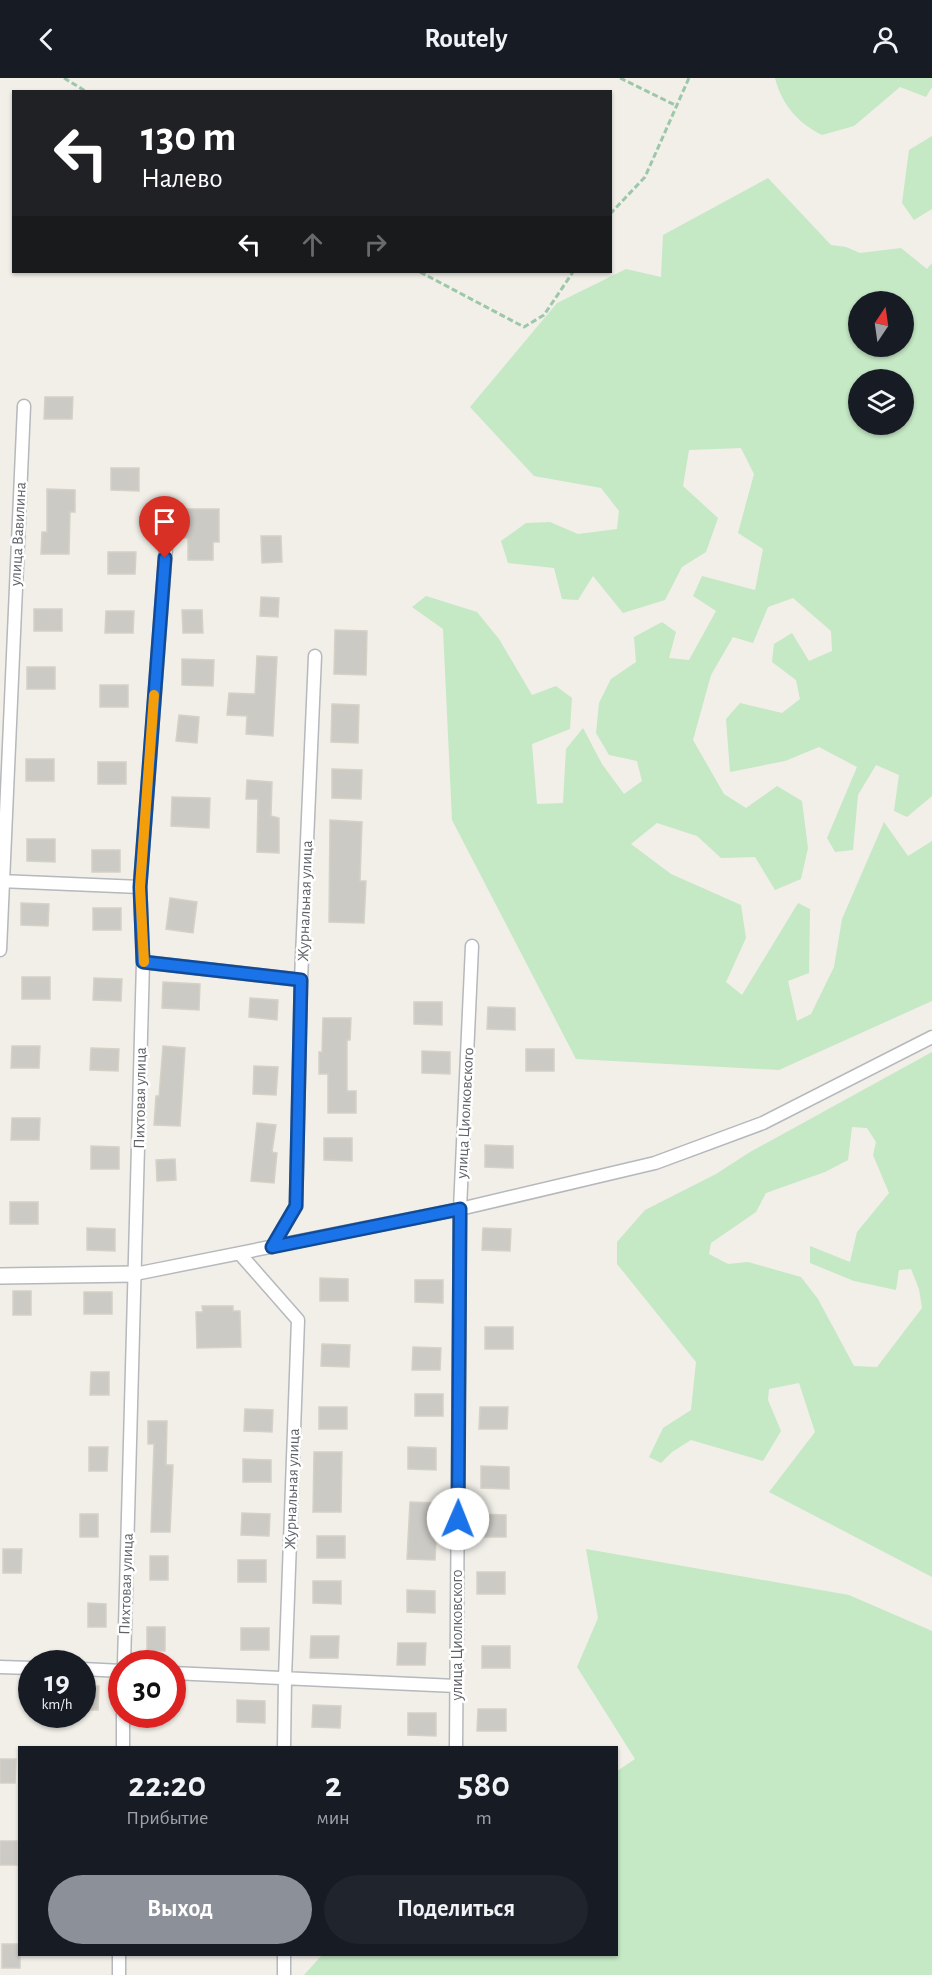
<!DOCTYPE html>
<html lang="ru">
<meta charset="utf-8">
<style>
:root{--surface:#171b24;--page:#20242c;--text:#f1f3f6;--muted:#9ea1a6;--accent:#8c9099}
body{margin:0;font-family:"Alegreya Sans",sans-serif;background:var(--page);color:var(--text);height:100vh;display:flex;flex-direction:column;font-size:22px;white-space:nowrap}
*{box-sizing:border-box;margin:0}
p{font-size:20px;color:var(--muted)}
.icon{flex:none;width:33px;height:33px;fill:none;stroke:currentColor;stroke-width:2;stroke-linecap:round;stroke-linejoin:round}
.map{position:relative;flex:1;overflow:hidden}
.panel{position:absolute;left:18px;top:1668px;width:600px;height:210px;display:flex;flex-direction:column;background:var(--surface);border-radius:0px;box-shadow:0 2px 4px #0004}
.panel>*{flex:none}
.banner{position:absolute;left:12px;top:12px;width:600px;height:183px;border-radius:0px;box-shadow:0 2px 4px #0004;background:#202124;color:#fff;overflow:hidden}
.needle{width:39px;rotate:13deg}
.fabs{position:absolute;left:848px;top:213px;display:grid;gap:12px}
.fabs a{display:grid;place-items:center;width:66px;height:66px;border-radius:50%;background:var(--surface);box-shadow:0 2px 4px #0004;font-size:30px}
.speed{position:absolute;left:18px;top:1572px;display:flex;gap:12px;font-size:30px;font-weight:700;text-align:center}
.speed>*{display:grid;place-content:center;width:78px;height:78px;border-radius:50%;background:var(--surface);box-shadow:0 2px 4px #0004;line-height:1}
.speed small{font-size:15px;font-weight:400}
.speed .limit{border:9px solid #d22;background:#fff;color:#111}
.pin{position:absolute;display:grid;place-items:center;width:51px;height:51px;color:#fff;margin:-62px -26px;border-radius:50% 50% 50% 0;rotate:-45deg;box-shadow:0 0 6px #0007}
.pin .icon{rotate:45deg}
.me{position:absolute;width:66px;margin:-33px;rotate:1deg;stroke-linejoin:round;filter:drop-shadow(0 0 4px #0008)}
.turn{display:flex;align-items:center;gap:21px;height:126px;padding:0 30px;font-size:27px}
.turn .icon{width:78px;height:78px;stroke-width:2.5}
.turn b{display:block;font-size:42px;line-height:51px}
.lanes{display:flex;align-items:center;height:57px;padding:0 30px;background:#0003;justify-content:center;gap:30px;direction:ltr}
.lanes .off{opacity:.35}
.eta{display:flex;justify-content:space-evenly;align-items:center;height:102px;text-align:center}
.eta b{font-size:36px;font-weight:600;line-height:42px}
.action{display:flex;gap:12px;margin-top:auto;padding:12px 30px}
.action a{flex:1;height:69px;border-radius:36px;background:var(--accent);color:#fff;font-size:24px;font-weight:600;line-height:69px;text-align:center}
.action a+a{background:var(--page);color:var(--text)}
header{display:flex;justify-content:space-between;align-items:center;height:78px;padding:0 30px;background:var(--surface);font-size:27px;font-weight:600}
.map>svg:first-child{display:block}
</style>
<header><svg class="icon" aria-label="back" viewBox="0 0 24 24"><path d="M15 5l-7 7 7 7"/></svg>Routely<svg class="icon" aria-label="person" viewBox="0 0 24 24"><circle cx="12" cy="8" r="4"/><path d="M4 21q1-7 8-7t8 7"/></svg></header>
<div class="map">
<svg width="932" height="1897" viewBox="0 0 932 1897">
<rect width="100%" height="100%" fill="#f1efe8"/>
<!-- green -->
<path fill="#c5e8c5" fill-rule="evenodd" d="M775,0H932V9L926,19L900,9L854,48L822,57C798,45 782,27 775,0Z
M932,58V131L914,142L902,125L909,72Z
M768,100L831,167L846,169L860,175L901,170L927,191L932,185V718L907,739L894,733L899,697L876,687L858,717L853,772L835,774L827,760L857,689L819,669L785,683L730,694L726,641L740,625L782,635L800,621L796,602L772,584L774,566L792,555L809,583L832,573L831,553L793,520L768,529L753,565L733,559L711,597L693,662L724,716L746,730L777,708L802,723L808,770L801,801L775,812L755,779L721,780L697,758L657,745L631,766L671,796L741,827L746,860L726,904L742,917L798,825L810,831L809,895L788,903L797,943L811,936L834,889L842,841L884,744L908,778L932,763V923L779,992L576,981L452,742L443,551L412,529L426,518L477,534L499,561L532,617L556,608L572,620L570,651L532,666L537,726L563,725L566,671L583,650L602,686L624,716L642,703L637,683L609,677L596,655L599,625L611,601L636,584L634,559L662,544L676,554L669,580L689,582L716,533L693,518L702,498L755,512L763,471L738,455L754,396L741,370L689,372L683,408L718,440L706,474L682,489L665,522L623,535L593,498L578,522L562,521L554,490L508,485L501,463L526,445L550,444L578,456L617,451L619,433L601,410L534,398L470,329L557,225L626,191L661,199L663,157ZM858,224H903V268H858ZM858,302H903V346H858Z
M932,974V1499L769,1414L815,1354L799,1305L769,1311L768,1322L781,1353L763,1383L691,1362L672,1374L661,1385L649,1379L663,1350L691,1332L696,1284L617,1186V1164L645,1132L716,1096L750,1074ZM852,1049L867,1050L876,1064L873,1077L889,1115L857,1154L850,1184L810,1168V1185L854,1203L896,1212L899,1192L911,1191L919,1211L922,1230L877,1289L854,1288L818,1221L801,1199L748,1184L728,1186L709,1176L711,1165L756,1134L766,1115L825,1094L848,1082Z
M586,1471L849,1517L932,1553V1897H304L322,1877L616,1876L617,1693L635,1681L577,1589L598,1540Z"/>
<!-- building -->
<path fill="#cccac5" stroke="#d6d1c6" stroke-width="1.5" d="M45,319H73L72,341H44Z
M111,390H139V413L111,412Z
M47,411L75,412V434H70L69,476H41L42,454H47Z
M176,431H219V464H213V482H188V460H176Z
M261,458H281L282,484L262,485Z
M108,474H136L135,496H108Z
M261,519L279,520L278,539L260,538Z
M34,531H62V553H34Z
M182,532H202L203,555H183Z
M106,533H134L133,555H105Z
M335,552L367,553L366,597L334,596Z
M257,578L277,579L273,658L246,656L247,638L227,637L229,615L255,616Z
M182,581L214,582L213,608L182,607Z
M27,589H55V611H27Z
M100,607H128V629H100Z
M332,626L359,627L358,665L331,664Z
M179,637L199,639L197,665L176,663Z
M26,681H54V703H26Z
M98,684H126V706H98Z
M332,691L362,692L361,721L332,720Z
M247,702L272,704L271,738L279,740V775L257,774L258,721H246Z
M172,719L210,720L209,750L171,748Z
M330,742L362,744L360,803H366L364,845L329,844Z
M27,761H55V784L27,783Z
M92,772H120V794H92Z
M170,820L197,824L193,855L166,851Z
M21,825L49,826L48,848L21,847Z
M93,830H121V852H93Z
M22,899H50V921H22Z
M94,900L122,901L121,923L93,922Z
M163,904L200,906L199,932L162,930Z
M250,920L278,922L277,942L249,939Z
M414,924H442V947L414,946Z
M488,929L515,930V952L487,951Z
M323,940H351L350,962H347V1013H356V1035H328V996H319V974H322Z
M12,968H40L39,990H11Z
M163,968L185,970L180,1048L154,1047L156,1018H159Z
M91,970L119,971L118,993L90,992Z
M526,971H554V993H526Z
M422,973L450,974V996L422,995Z
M254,988L278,989L276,1017L253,1016Z
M12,1040H40L39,1062H11Z
M257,1045L276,1047L272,1074L277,1075L274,1105L251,1103Z
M324,1060H352V1083L324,1082Z
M485,1067L513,1068V1090L485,1089Z
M91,1068L119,1069V1091H91Z
M175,1081L176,1102L157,1103L156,1082Z
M10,1124H38V1146H10Z
M87,1150L115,1151V1173L87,1172Z
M483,1150L511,1151L510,1173L482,1172Z
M320,1200L348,1201V1223H320Z
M415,1202H443V1225L415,1224Z
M13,1213H31V1237H13Z
M84,1214H112V1236H84Z
M202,1228H233V1233H240L241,1269L197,1270L196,1234H203Z
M485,1249H513V1271H485Z
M322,1266L350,1267L349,1289L321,1288Z
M413,1269L441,1270L440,1292H412Z
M91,1294H109V1317H90Z
M415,1316H443V1338H415Z
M319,1329H347V1351H319Z
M480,1329H508L507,1351H479Z
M245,1331L273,1332L272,1354L244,1353Z
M148,1343H167L166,1387H173L170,1454H151L154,1366H148Z
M89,1369H108L107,1393H89Z
M408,1369L436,1370V1392L408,1391Z
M314,1374H342L341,1434H313Z
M243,1381L271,1382V1404H243Z
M481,1388L509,1389V1411L481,1410Z
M410,1424L438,1425L435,1482L407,1481Z
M242,1435L270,1436L269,1458L241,1457Z
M80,1436H98V1459H80Z
M478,1436L506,1437V1459H478Z
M317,1458H345V1480H317Z
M3,1471H22L21,1495H3Z
M150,1478H168V1502H150Z
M238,1482H266V1504H238Z
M477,1494H505V1516H477Z
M313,1503H341V1526L313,1525Z
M407,1512L435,1513V1535L407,1534Z
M88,1525L106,1526V1549H88Z
M147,1549H165V1573H147Z
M241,1550H269V1572H241Z
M311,1558H339L338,1580H310Z
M398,1565H426L425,1587H397Z
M482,1568H510V1590H482Z
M82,1608H99L98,1632H82Z
M237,1622L265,1623V1645L237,1644Z
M313,1627L341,1628L340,1650L312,1649Z
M478,1631H506V1653H477Z
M408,1635H436V1658L408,1657Z
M0,1681H16L15,1705H0Z
M0,1763H17V1787H0Z
M2,1866H20V1890H2Z"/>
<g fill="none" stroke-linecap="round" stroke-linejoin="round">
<!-- minor casing -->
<g stroke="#b5b8bc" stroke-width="15">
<path id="minor" d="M0,803L140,809
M0,872L24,328
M143,884L301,902
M272,1169L296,1128L301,902L315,578
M240,1176L298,1242L285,1601L284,1670
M135,1196L460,1131L655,1085L763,1045L932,959
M124,1586L143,884L140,809L167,456
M0,1589L32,1590
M82,1591L122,1593
M172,1595L456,1608
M123,1670V1636
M456,1670L460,1131L472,868
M119,1897V1876
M284,1897V1876"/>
</g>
<!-- tertiary casing -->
<g stroke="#b5b8bc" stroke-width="18">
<path id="tertiary" d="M0,1198L135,1196"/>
</g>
<!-- path -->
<path stroke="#9cc7a9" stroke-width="3" stroke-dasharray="6 3" stroke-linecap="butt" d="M64,0L87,14
M620,0L675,27
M610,136L645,99L689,0
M420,194L524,249L544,237L573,194"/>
<!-- minor -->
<use href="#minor" stroke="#fff" stroke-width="12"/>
<!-- tertiary -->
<use href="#tertiary" stroke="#fff" stroke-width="15"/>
</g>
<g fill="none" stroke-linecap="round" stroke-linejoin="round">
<!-- route casing -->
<g stroke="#114b97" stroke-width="15">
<path id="route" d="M165,480L140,809L143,884L301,902L296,1128L272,1169L460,1131L458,1441"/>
</g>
<!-- route -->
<use href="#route" stroke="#1a73e8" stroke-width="10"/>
<!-- slow -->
<path stroke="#f59e0b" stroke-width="10" d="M144,884L140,809L154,617"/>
</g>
<g text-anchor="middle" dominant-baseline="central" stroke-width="5" stroke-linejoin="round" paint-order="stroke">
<!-- street labels -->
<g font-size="16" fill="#5f6368" stroke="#fff">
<text transform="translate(18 456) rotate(-87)">улица Вавилина</text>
<text transform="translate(305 823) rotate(-88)">Журнальная улица</text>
<text transform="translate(140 1020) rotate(-89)">Пихтовая улица</text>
<text transform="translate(465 1035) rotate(-87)">улица Циолковского</text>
<text transform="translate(292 1411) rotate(-88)">Журнальная улица</text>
<text transform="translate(126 1506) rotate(-88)">Пихтовая улица</text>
<text transform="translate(457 1557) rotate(-90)">улица Циолковского</text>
</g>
</g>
</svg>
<div class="fabs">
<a><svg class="needle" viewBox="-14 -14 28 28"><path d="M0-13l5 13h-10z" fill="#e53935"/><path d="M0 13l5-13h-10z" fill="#9ea1a6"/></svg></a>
<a><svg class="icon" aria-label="layers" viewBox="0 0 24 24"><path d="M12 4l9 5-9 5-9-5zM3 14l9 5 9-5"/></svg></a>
</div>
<div class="speed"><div>19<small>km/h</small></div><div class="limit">30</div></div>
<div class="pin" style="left:165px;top:480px;background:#d93025"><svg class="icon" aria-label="arrive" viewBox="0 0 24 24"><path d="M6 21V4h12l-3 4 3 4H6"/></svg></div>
<svg class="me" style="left:458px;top:1441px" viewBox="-20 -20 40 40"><circle r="19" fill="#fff"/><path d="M0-13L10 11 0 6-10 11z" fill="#1a73e8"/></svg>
<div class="banner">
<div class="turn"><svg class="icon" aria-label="left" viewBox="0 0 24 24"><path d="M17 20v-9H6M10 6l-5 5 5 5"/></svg><div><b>130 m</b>Налево</div></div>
<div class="lanes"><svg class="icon" aria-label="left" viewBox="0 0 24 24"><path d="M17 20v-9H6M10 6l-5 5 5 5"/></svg><svg class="icon off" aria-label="ahead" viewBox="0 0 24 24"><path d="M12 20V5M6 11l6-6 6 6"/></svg><svg class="icon off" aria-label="right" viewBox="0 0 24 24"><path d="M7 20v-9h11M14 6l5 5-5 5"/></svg></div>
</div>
<section class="panel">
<div class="eta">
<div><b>22:20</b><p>Прибытие</p></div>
<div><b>2</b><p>мин</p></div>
<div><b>580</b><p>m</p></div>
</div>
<div class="action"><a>Выход</a><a>Поделиться</a></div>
</section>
</div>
